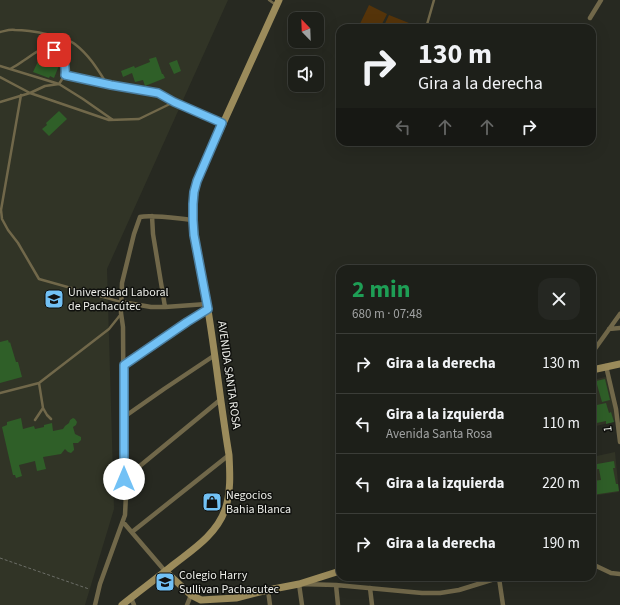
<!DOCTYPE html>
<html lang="es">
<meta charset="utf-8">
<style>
:root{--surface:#1d1f19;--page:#252722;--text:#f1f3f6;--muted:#a0a2a2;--line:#3b3d38}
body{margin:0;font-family:"Source Sans 3",sans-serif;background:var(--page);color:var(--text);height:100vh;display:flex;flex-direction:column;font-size:15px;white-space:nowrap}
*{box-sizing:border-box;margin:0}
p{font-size:13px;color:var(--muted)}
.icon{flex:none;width:22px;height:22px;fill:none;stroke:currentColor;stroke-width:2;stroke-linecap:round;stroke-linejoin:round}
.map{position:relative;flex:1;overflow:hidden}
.drawer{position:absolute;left:336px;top:265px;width:260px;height:316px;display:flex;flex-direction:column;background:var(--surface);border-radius:12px;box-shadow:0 4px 16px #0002,0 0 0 1px var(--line)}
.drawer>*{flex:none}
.banner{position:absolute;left:336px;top:24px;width:260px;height:122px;border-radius:12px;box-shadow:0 4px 16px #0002,0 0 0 1px var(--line);background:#1d1f19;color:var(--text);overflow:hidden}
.needle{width:26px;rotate:337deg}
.tools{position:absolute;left:288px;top:12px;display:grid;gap:8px}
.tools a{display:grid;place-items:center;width:36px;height:36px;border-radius:8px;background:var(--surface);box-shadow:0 4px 16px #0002,0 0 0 1px var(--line);font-size:20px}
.pin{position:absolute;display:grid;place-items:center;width:34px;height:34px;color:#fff;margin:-17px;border-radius:8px;box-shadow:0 2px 6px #0006}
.me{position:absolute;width:44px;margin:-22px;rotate:0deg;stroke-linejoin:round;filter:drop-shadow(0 0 3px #0008)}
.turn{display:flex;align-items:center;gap:14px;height:84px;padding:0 16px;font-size:18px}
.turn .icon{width:52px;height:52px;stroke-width:2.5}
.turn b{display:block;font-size:28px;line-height:34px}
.lanes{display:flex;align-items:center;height:38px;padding:0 16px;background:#0003;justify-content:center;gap:20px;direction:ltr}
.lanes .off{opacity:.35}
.round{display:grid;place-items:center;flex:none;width:42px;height:42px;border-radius:12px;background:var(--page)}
.head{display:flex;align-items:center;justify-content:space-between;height:68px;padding:0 16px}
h1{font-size:24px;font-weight:700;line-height:30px;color:#1e9e55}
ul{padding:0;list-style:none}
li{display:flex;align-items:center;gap:12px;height:60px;padding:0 16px;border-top:1px solid var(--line)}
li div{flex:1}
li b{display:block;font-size:15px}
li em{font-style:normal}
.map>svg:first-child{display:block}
</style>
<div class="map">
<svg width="620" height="605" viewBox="0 0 620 605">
<rect width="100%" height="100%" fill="#272921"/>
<!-- built -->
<path fill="#313426" d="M0,0H228L107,269L114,509L85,605H0Z
M605,377L607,378L617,421L592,427V381L593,380Z
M615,452L619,492L592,496V457Z"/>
<!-- green -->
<path fill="#55340a" d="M369,5L387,14L380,28H358Z
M389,15L409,23L407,28H383Z"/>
<!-- building -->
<path fill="#2f5f28" d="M42,53L58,59L57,61L60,63L54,78L50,76L49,78L33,72Z
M156,57L162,74H163L165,78L145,86L143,80L135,82L132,73L123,77L121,71L134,66L135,68L150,62L149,59Z
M177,60L181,71L174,74L169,63Z
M59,111L67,119L49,136L42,129L47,125L46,123Z
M8,340L9,343L10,342L16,362H18L22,377L0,383V342Z
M605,379L610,400L602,402L596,381Z
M606,403L609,413L611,412L614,422L606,424V421L592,424V406Z
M21,418L23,429L34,426L35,429L44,427V425L52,423L53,431L63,429L65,426L69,423L70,420L73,418L75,419L77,422L76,425L73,427L75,434L81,437V440L78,443H73L74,449V450L71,453L68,452L65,449L61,454L43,457L46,469L37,471L35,461L19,465L22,476L16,478L15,475H13L2,427L7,425V422Z
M614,461L615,468H613L616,484H618L619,491L592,495V481L601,480L599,469L592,470V463L597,462V464Z"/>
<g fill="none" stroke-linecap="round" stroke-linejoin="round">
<!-- path -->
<path stroke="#6c6e67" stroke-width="1" stroke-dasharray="3 2" stroke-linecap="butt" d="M0,558L89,589"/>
<!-- lane -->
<path stroke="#71684a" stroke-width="2.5" d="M269,0L276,5
M426,28L434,0
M0,32C5,31 10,29 15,30C29,30 66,36 76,45C89,55 98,70 107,84
M0,66L59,84L83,99L113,120
M65,75L111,85L158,93L174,102
M0,77L30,93L109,120L139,119L174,102L222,123
M21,95L1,210L2,219L8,230L18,243L39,279L121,302
M0,102L30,93L45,86L59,84C65,75 67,72 63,62C61,55 58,51 51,49C39,47 32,56 23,61C19,64 14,67 10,69
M0,393L39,383L109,329L121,314
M43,408L47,415L51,419
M35,420L43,408L39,383"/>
<!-- street -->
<path stroke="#71684a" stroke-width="4.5" d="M590,18L601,0
M152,216L153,234L165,307
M122,302L151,307H165L207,304
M609,329L620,328
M592,353L620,314
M124,365L187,322L208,309
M606,366L616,409L620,442
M124,417L164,389L215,355
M124,479L220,400
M123,522L165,571
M132,532L229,455
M592,564L611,573L620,574
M499,578L503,605
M336,585L338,605
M370,588L372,605
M268,590L270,605
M131,598L134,605
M95,605L100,584L125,515L126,495L124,479L123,327L121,313L122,283L134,234L140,217C151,214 180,219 193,220
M187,605L191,595
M302,605L299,584L336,585L422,593H440L459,590L501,577"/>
<!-- secondary -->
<path stroke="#9b8b5b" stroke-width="7" d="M592,370L620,364
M165,571L191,595L201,600L236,598L268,590L299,584L340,571
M122,605C138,592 156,579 173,565C192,550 216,535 225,510C231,492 230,474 229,455C221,407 216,359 208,310C202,267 187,225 197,181L279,0"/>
</g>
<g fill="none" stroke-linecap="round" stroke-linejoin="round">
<!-- route casing -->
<g stroke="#4a7d9f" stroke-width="10">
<path id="route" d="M54,50C55,51 59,53 60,54C64,59 66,69 65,75L111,85L158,93L174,102L222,123L197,181L194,192L193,204V220L194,235L208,309L187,322L124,365V479"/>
</g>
<!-- route -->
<use href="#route" stroke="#72c1f5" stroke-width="7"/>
</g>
<!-- icons -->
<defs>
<g id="university-square" transform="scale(1)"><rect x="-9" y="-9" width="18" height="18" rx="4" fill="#72c1f5" stroke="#10110e"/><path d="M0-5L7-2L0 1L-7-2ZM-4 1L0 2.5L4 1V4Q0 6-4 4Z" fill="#111"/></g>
<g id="shop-square" transform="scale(1)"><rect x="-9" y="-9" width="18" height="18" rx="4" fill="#72c1f5" stroke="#10110e"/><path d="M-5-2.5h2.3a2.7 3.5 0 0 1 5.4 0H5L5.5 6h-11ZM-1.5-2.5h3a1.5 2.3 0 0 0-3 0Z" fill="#111"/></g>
<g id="school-square" transform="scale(1)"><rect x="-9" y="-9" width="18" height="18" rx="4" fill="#72c1f5" stroke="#10110e"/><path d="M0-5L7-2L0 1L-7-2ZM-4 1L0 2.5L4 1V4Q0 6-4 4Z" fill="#111"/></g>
</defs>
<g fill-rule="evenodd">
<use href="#university-square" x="54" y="299"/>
<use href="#shop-square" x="212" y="502"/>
<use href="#school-square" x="165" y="582"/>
</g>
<g text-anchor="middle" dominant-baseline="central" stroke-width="3" stroke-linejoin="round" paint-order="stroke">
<!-- poi labels -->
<g font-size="12" fill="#edeee9" stroke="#10110e" text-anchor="start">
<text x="68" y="292">Universidad Laboral<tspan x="68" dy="14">de Pachacútec</tspan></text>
<text x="226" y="495">Negocios<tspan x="226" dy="14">Bahia Blanca</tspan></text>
<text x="179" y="575">Colegio Harry<tspan x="179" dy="14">Sullivan Pachacutec</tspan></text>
</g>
<!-- street labels -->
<g font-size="12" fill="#edeee9" stroke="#10110e">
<text transform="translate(229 375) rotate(82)">AVENIDA SANTA ROSA</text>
<text transform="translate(608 429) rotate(-97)">1</text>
</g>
</g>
</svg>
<div class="tools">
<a><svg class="needle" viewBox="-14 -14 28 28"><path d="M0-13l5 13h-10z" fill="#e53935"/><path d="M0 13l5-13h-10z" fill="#a0a2a2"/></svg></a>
<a><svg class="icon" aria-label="sound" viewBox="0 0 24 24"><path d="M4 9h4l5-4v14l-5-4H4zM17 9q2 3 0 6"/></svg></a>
</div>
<div class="pin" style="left:54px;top:50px;background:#d93025"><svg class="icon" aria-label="arrive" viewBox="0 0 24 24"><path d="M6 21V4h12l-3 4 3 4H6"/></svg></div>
<svg class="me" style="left:124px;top:479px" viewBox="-20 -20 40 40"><circle r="19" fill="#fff"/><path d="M0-13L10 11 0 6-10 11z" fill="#72c1f5"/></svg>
<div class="banner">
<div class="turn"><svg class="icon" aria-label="right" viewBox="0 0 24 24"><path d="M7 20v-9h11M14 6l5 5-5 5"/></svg><div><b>130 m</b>Gira a la derecha</div></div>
<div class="lanes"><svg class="icon off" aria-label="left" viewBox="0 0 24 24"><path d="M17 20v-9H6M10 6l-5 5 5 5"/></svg><svg class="icon off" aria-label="ahead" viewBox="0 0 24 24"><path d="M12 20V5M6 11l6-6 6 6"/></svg><svg class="icon off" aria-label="ahead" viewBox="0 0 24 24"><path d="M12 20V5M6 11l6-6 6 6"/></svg><svg class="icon" aria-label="right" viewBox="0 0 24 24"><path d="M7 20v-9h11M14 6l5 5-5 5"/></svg></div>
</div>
<section class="drawer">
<div class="head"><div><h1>2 min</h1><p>680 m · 07:48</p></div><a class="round"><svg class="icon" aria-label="close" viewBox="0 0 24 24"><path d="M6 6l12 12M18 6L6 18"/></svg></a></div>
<ul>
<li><svg class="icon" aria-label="right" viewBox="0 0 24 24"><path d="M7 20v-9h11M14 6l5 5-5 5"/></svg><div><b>Gira a la derecha</b></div><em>130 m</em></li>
<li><svg class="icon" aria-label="left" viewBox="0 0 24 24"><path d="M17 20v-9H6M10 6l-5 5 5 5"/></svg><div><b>Gira a la izquierda</b><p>Avenida Santa Rosa</p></div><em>110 m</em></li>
<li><svg class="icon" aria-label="left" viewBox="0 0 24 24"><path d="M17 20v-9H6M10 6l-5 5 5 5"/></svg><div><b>Gira a la izquierda</b></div><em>220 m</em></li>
<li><svg class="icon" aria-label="right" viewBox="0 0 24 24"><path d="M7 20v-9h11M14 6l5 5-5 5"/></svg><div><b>Gira a la derecha</b></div><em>190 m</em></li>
</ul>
</section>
</div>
